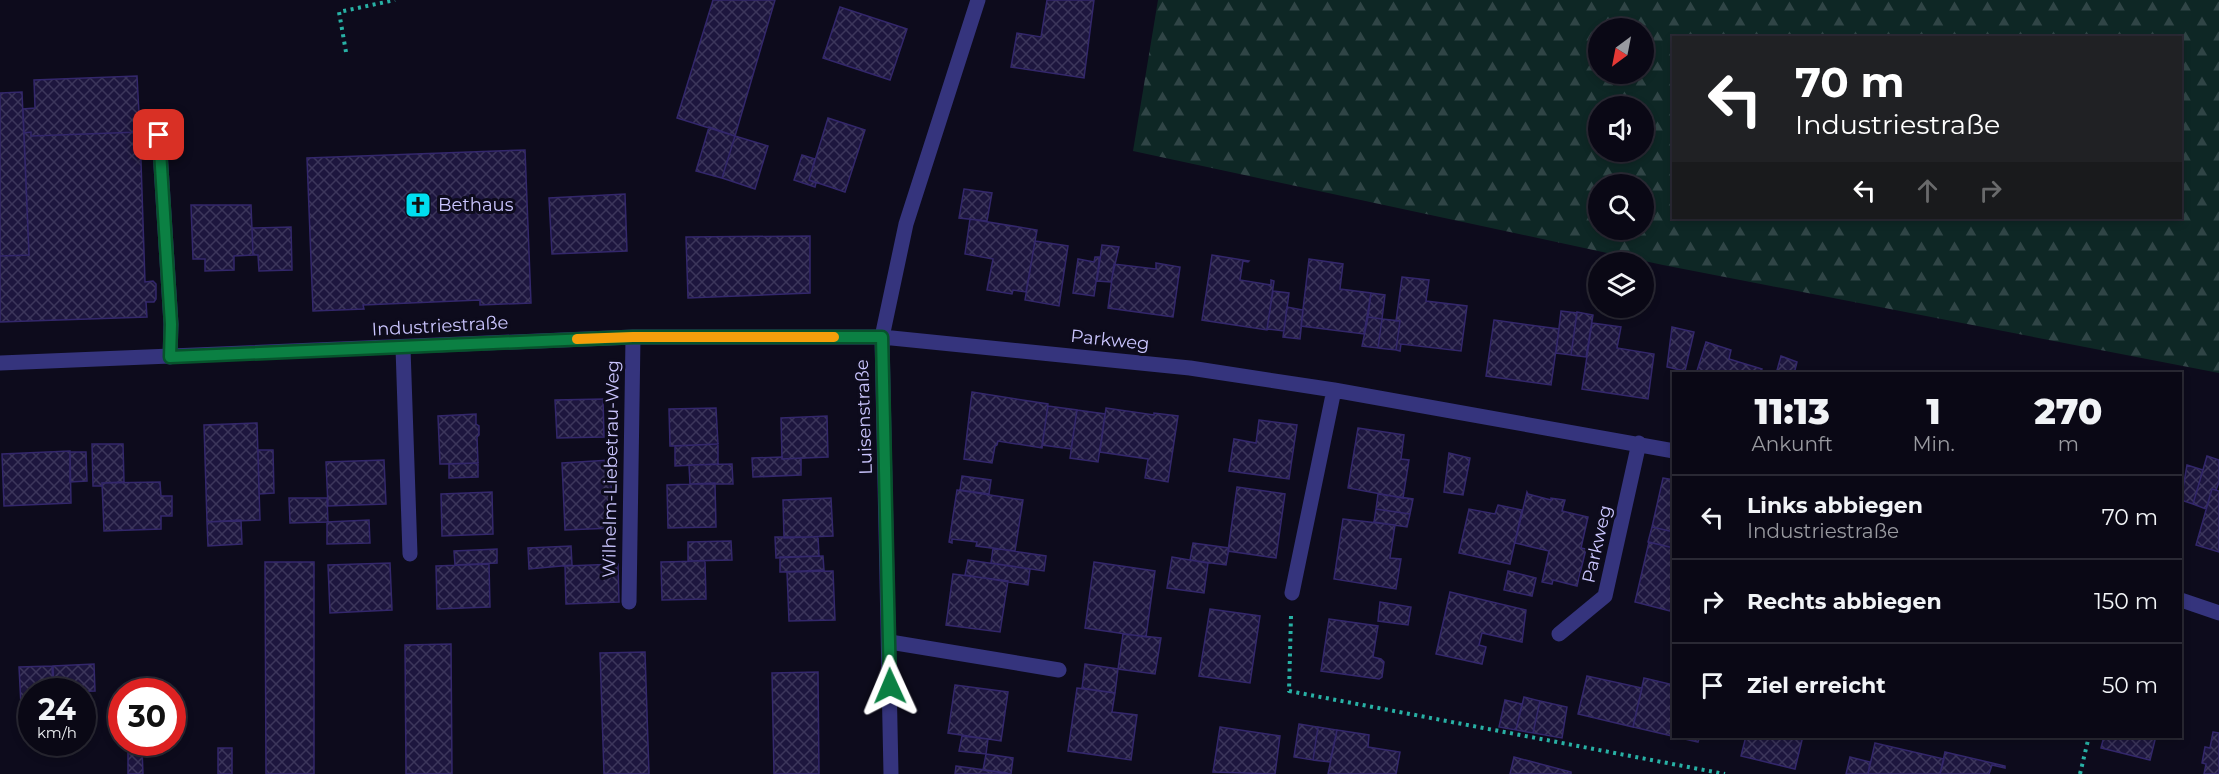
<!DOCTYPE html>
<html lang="de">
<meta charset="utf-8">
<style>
:root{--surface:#0a0815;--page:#13111e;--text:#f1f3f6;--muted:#999aa0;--line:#2a2934}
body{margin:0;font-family:Montserrat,sans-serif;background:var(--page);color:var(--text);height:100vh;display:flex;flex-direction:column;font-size:22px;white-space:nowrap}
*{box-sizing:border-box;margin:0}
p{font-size:20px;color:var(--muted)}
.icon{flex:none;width:33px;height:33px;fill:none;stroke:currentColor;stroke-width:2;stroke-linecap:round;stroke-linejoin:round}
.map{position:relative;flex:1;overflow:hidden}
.side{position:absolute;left:1672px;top:372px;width:510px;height:366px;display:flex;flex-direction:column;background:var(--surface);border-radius:0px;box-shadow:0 3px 9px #0003,0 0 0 2px var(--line)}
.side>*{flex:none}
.banner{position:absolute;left:1672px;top:36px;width:510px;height:183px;border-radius:0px;box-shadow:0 3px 9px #0003,0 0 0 2px var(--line);background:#202124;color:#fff;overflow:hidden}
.needle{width:39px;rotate:212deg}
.controls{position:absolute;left:1588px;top:18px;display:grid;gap:12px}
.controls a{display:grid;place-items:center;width:66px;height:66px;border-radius:50%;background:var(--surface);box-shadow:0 3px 9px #0003,0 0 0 2px var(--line);font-size:30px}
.speed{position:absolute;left:18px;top:678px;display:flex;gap:12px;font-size:30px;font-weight:700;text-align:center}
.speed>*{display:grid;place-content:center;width:78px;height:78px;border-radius:50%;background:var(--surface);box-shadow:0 3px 9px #0003,0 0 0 2px var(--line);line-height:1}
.speed small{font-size:15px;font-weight:400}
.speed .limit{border:9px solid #d22;background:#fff;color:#111}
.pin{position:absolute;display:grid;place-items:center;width:51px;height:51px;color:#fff;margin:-26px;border-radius:12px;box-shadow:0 3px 9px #0006}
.me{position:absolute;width:66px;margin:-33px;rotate:359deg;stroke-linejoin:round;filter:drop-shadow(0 0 4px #0008)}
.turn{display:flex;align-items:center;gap:21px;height:126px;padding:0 24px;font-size:27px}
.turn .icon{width:78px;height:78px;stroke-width:2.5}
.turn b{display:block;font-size:42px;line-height:51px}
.lanes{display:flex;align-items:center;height:57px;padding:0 24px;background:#0003;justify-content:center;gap:30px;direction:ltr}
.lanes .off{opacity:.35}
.eta{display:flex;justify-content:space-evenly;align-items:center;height:102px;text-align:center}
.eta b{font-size:36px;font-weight:800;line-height:42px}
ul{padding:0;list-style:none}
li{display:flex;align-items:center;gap:18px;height:84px;padding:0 24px;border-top:2px solid var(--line)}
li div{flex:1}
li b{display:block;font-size:22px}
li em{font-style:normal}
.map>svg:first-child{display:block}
</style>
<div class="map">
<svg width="2219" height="774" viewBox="0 0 2219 774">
<defs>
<pattern id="forest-firs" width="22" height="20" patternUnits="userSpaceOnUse" patternTransform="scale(1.5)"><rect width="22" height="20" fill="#0e2725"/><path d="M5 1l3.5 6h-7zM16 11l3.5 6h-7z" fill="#304546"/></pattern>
<pattern id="building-cross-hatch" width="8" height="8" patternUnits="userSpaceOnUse" patternTransform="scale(1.5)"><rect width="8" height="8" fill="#1d163e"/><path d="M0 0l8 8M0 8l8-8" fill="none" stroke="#3c365b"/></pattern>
</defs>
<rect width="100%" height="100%" fill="#0d0b1c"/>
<!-- forest -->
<path fill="url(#forest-firs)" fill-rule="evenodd" d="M1158,0H2219V373L1663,265L1133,151ZM1599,28H1644V74H1599ZM1674,38H2181V218H1674ZM1599,106H1644V152H1599ZM1599,184H1644V230H1599Z"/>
<!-- building -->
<path fill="url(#building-cross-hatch)" stroke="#33276b" stroke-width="1.5" d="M713,0H775L735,136L677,118Z
M1047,0H1094L1084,78L1011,67L1017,33L1041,37Z
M840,7L907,29L890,80L823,58Z
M137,76L140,132L31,136V132L24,133L23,109L35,108L34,80Z
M22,92L29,255L0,256V93Z
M828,118L865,130L845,192L809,180Z
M709,127L735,136L722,178L696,171Z
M31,132V136L140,132L145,282L153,281L156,284V299L154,302H146L147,317L0,322V256L29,255L24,133Z
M735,136L768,146L755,189L722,178Z
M525,150L531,303L480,305V300L363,305L364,309L313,311L307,158Z
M802,155L815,159L809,180L816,183L815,187L794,180Z
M964,189L992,193L987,221L959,218Z
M625,194L627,251L552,254L549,198Z
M191,205H251L253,255L234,256V270L205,271V259H193Z
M970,219L1037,230L1026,292L1013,290L1012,294L987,290L993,259L965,254Z
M291,227L292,270L259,271L258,255H253L252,228Z
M810,236V293L688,298L686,237Z
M1035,241L1068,246L1059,306L1025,300Z
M1102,245L1119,247L1111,282L1097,281Z
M1212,255L1249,261L1248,262L1243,261L1240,280L1271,285V280L1274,281L1267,330L1202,320Z
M1095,257H1099V262L1094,296L1073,293L1078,259L1094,262Z
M1309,259L1343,264L1340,289L1371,293L1364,334L1301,326Z
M1156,263L1180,267L1173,317L1108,308L1114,264L1156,269Z
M1402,277L1429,280L1426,301L1467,306L1461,351L1401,344L1400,351L1396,350L1400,321H1396Z
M1273,291L1289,293L1284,331L1267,329Z
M1371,293L1385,295L1382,319L1368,317Z
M1287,307L1303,310L1300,339L1283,337Z
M1561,311L1577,313L1571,355L1556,353Z
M1577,312L1593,315L1586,357L1571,355Z
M1368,317L1382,319L1378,348L1362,346Z
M1382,319L1400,321L1396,350L1378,348Z
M1494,320L1559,329L1551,385L1486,376Z
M1592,323L1621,327L1617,348L1654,354L1648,399L1582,389Z
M1672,327L1694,332L1685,371L1667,367Z
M1706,342L1731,350L1729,359L1762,369L1760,374H1696Z
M1781,356L1797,362L1794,374H1776Z
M972,392L1048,404L1042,448L998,441L997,445L995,446L992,463L964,459Z
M603,399L604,437L557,438L555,400Z
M1048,406L1077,410L1071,449L1042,445Z
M716,408L718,444L670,446L669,409Z
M1106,408L1154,415V413L1178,416L1168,482L1145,478L1148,459L1100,452Z
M1077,410L1105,414L1098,462L1070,458Z
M476,414V424L479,426V435L477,437L478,463L440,464L438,416Z
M827,416L828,457L782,459L781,418Z
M1259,420L1297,425L1289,479L1229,471L1234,439L1256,443Z
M257,423L260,520L207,522L204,425Z
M1358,428L1404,435L1401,459L1409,460L1403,498L1348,488Z
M92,444H123L124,482L102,483V486H93Z
M718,444V464L675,466V446Z
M258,450H273L274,493L259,494Z
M70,451L71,503L4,506L2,454Z
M70,452H86L87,481L70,482Z
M1449,453L1470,458L1463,495L1444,492Z
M2207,456L2219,460V482L2216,490L2212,489L2206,509L2193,504Z
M782,457V459L801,458V475L753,477L752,458Z
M384,460L386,504L328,506L326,462Z
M610,460L613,528L565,530L562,463Z
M478,463V477L449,478V464Z
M732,464L733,484H690L689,465Z
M2187,465L2203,470L2193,504L2181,500Z
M962,476L991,480L989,494L960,490Z
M1663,478L1674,480V532L1652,527Z
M160,482L161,496H172V516H161V529L104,531L102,483Z
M715,483L716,527L668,528L667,485Z
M1237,487L1285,494L1276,558L1228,551Z
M2212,489L2219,491V552L2196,545Z
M957,490L1023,500L1015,551L976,546L977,542L952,539V543L949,542Z
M492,492L493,534L442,536L441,494Z
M1527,492L1528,494L1551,500V498L1565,500L1562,511L1588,517L1581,548L1586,549L1577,586L1553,580L1552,584L1542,582L1549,551L1515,543Z
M1378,494L1413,499L1410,514L1376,509Z
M289,498H327L328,522L290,523Z
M831,498L833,536L784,538L783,500Z
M1498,505L1522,510L1510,564L1459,553L1469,509L1495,514Z
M1376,509L1410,514L1407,527L1374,522Z
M1343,519L1395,525L1390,558L1401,559L1396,589L1334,579Z
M241,520L242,544L208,546L207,522Z
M369,520L370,543L327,544V522Z
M1652,527L1674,532V548L1648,542Z
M775,537H818L819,556L776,558Z
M731,541L732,560L688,561V542Z
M1649,542L1674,548V612L1635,602Z
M1193,543L1229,548L1226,565L1190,560Z
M571,546L572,565L529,569L528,548Z
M993,548L1046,556L1044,571L991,563Z
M497,549V563L455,565L454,551Z
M823,556L824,570L780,572V557Z
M1172,557L1208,563L1204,593L1167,588Z
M968,560L1030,569L1028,585L965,575Z
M705,561L706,599L662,600L661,562Z
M265,562H314V774H266Z
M1094,562L1155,571L1146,637L1085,628Z
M390,563L392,610L330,613L328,565Z
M489,564L490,607L437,609L436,566Z
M618,564L619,602L566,604L565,566Z
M833,571L835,620L789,621L787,572Z
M1508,571L1536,578L1532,596L1504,590Z
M953,574L1008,581L1000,632L946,625Z
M1450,592L1526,610L1522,642L1482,633L1479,645L1486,647L1482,664L1436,654Z
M1380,602L1411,607L1408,625L1378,621Z
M1210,609L1260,616L1250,683L1199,676Z
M1329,619L1378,626L1373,657L1381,659L1384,662L1382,677L1379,679L1321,671Z
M1123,634L1161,638L1155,674L1118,669Z
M451,644L452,774H406L405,645Z
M645,652L649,774H604L600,653Z
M94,664L95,691L54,692L53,666Z
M1085,664L1118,669L1115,693L1082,688Z
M52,666L53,692H32V705L21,706L19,667Z
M818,672L819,774H774L772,673Z
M1587,676L1642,688L1633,727L1578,714Z
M1644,678L1674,685V736H1700L1698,742L1633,727Z
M955,685L1008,692L1001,741L948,733Z
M1077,688L1115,693L1112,712L1137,715L1131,760L1068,751Z
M1524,697L1540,701L1533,733L1516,730Z
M1505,700L1522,704L1516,730L1499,727Z
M1540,701L1567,707L1562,738L1533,733Z
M1299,724L1318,727L1313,760L1294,757Z
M1220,727L1280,736L1275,774L1213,772Z
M1318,727L1337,730L1330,762L1313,760Z
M1337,730L1369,735L1368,747L1400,752L1396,774H1328Z
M2213,732L2219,733V774H2204L2206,764L2202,763L2205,747L2210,748Z
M962,736L988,739L986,754L959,751Z
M1746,736H1803L1795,769L1741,756Z
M2104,736H2156L2150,760L2101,748Z
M1875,743L1944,759L1940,774H1868Z
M218,748H232V774H218Z
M128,749H142L143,774H128Z
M1945,752L2005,766V768L1992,765L1989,774H1940Z
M986,754L1013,758L1011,774L983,770Z
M1514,757L1571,772V774H1510Z
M1850,757L1870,762L1868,774H1846Z
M956,766L1007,773V774H955Z"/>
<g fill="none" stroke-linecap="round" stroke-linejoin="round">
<!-- path -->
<path stroke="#28b1a5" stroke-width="4" stroke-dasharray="3 4.5" stroke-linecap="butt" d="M346,52L339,12L395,0
M1291,616L1289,691L1725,774
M2080,774L2089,736"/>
<!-- lane -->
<path stroke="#35347d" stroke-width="15" d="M159,135L171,324L170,357
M890,642L1059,670"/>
<!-- street -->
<path stroke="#35347d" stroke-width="15" d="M403,348L410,554
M0,363L633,337H882L1190,368L1334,390L1674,451
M1292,593L1334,390
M2181,600L2219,613
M629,602L633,337
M1559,634L1605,596L1639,443
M891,774L882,337L906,224L978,0"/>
</g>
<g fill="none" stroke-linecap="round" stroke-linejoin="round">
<!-- route casing -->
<g stroke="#07532c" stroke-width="15">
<path id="route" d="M159,135L171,324L170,357L633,337H882L890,686"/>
</g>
<!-- route -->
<use href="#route" stroke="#0b8043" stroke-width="10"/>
<!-- slow -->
<path stroke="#f59e0b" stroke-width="10" d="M577,339L633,337H834"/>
</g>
<!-- icons -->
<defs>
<g id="church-square" transform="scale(1.35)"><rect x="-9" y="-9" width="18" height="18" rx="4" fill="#00def1" stroke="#0d0b1c"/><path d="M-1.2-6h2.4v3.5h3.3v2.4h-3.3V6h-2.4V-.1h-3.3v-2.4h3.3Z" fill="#111"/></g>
</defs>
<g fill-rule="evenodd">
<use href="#church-square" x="418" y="205"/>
</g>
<g text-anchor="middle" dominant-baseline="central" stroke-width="6" stroke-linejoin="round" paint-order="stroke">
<!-- poi labels -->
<g font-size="18" fill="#cbc6ff" stroke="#0d0b1c" text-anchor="start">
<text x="438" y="205">Bethaus</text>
</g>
<!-- street labels -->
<g font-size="18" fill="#cbc6ff" stroke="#0d0b1c">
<text transform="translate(440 326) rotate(-3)">Industriestraße</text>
<text transform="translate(1110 340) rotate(6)">Parkweg</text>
<text transform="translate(864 417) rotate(-92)">Luisenstraße</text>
<text transform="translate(611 469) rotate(-89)">Wilhelm-Liebetrau-Weg</text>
<text transform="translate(1597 544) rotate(-77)">Parkweg</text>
</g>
</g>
</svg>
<div class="controls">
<a><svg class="needle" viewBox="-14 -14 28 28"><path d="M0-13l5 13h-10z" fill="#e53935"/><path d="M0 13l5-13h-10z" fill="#999aa0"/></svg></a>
<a><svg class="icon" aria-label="sound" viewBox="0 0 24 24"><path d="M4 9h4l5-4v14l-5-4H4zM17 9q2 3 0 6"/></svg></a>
<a><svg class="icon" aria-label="search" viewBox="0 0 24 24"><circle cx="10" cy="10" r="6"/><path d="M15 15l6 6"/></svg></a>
<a><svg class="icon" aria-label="layers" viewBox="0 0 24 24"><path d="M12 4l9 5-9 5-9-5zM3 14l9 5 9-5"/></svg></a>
</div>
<div class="speed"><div>24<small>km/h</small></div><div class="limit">30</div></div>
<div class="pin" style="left:159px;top:135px;background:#d93025"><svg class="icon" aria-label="arrive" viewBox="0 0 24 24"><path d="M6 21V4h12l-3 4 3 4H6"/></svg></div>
<svg class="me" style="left:890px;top:686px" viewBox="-20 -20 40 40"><path d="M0-17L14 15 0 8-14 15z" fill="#0b8043" stroke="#fff" stroke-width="4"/></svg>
<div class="banner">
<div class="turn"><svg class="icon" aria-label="left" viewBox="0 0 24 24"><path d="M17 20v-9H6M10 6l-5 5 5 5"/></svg><div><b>70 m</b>Industriestraße</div></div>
<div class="lanes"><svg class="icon" aria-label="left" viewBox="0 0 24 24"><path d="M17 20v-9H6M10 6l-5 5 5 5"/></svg><svg class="icon off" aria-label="ahead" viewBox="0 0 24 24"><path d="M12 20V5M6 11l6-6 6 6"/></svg><svg class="icon off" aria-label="right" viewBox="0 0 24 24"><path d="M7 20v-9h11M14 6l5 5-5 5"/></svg></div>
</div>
<section class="side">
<div class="eta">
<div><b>11:13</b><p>Ankunft</p></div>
<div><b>1</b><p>Min.</p></div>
<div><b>270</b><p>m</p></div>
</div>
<ul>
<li><svg class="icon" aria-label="left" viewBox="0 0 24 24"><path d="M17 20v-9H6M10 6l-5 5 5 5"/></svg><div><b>Links abbiegen</b><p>Industriestraße</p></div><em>70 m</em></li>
<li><svg class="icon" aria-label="right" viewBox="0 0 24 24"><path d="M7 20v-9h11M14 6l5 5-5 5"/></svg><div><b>Rechts abbiegen</b></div><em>150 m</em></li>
<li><svg class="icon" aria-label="arrive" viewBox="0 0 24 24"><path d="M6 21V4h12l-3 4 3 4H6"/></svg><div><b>Ziel erreicht</b></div><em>50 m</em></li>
</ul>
</section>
</div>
